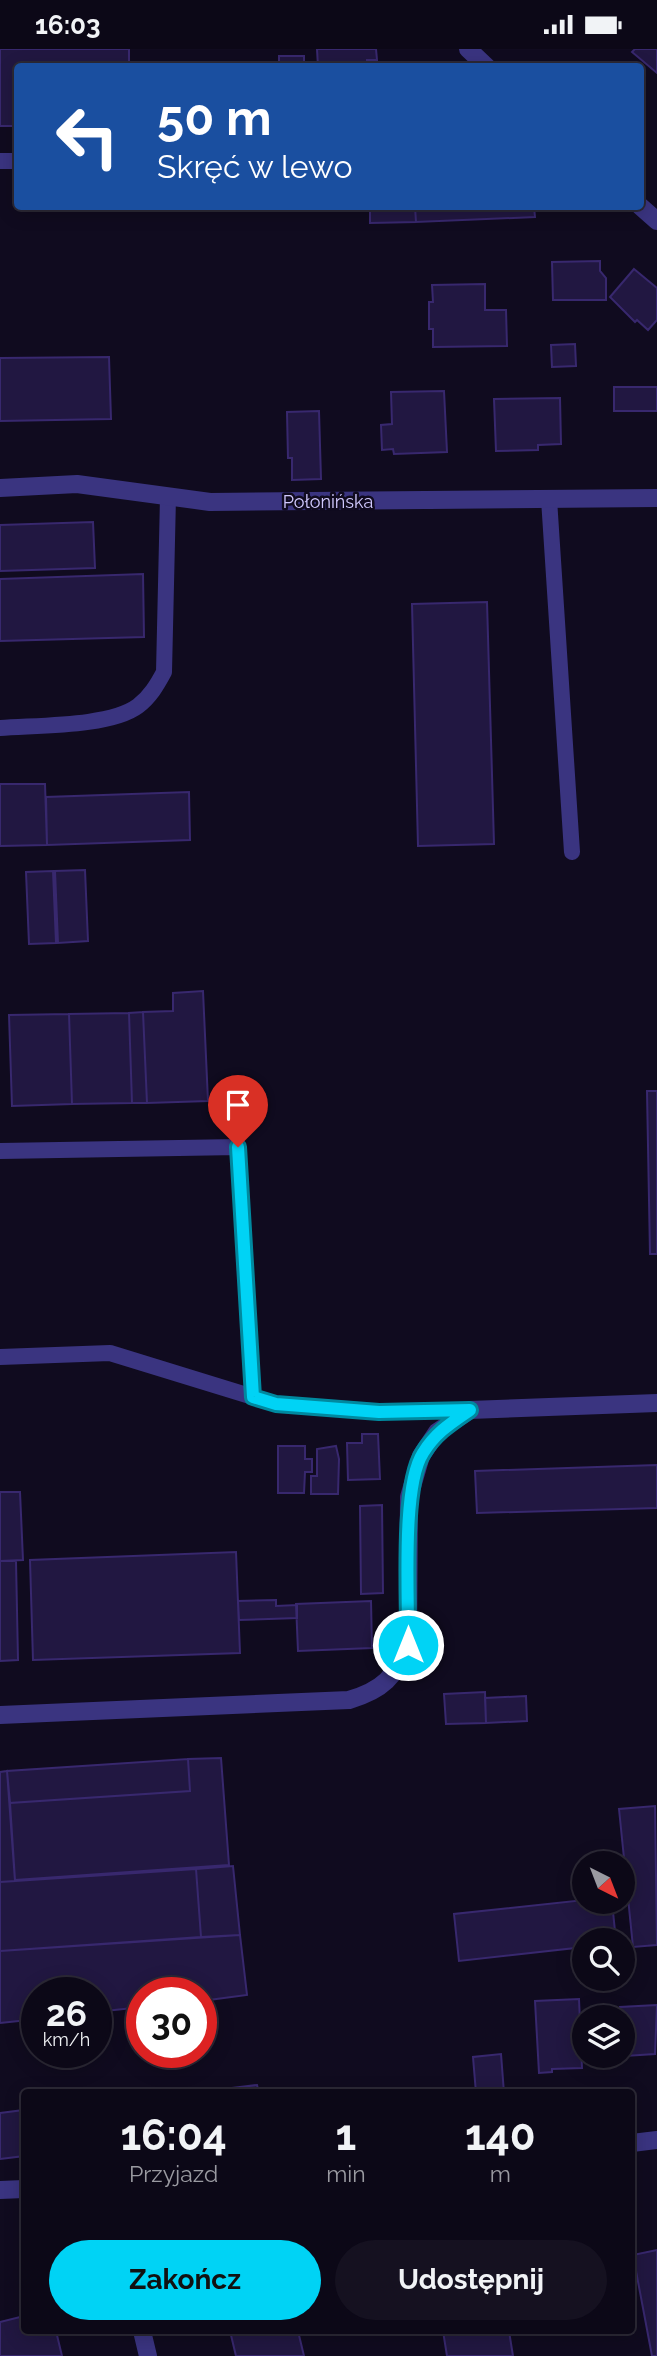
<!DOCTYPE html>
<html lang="pl">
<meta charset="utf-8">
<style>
:root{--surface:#0c0817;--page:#151120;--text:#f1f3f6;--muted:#9a9aa1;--line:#2c2936;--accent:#00d3f5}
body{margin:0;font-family:Raleway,sans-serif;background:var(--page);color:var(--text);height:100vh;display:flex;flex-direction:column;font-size:26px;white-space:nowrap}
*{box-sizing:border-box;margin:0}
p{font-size:23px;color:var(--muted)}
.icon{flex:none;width:38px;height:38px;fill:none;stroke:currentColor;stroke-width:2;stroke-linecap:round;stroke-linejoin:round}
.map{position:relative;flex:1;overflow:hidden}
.sheet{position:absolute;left:21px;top:2040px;width:614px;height:245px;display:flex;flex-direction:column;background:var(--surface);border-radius:7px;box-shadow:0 4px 18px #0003,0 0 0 2px var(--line)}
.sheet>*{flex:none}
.banner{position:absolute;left:14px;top:14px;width:630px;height:147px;border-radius:7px;box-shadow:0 4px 18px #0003,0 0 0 2px var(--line);background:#1a4fa0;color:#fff;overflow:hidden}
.needle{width:46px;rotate:138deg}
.controls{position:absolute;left:572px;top:1802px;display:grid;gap:14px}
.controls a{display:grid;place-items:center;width:63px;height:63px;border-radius:50%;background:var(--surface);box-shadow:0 4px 18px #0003,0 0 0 2px var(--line);font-size:35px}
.speed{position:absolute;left:21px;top:1928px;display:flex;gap:14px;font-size:35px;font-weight:700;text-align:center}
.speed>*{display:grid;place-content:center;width:91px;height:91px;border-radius:50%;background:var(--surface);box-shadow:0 4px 18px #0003,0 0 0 2px var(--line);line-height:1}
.speed small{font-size:18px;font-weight:400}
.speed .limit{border:10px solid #d22;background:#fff;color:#111}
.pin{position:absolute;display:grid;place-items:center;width:60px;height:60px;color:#fff;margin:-72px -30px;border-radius:50% 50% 50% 0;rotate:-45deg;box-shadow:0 0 7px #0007}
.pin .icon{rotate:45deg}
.me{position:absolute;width:77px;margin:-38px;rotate:0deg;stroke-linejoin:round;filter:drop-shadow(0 0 5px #0008)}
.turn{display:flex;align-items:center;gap:24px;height:147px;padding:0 28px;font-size:32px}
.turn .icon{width:91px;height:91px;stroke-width:2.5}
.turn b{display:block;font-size:49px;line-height:60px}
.eta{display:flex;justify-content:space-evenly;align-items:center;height:119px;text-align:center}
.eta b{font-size:42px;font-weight:700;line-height:49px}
.cta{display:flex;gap:14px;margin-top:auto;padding:14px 28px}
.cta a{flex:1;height:80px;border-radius:42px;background:var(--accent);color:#111;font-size:28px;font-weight:700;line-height:80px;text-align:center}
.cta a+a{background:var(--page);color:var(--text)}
.status{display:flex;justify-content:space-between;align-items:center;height:49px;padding:0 35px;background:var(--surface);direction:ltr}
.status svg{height:19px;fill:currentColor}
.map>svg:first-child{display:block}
</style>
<div class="status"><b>16:03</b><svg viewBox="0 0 49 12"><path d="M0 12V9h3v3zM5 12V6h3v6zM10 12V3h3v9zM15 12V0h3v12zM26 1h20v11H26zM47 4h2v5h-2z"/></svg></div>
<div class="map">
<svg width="657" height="2307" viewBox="0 0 657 2307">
<rect width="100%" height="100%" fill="#100b1f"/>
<!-- building -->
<path fill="#211741" stroke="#38286e" stroke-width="2" d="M0,0H129V18H18V77H0Z
M317,0H376L377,11H367V18H318Z
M635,0H657V24L632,3Z
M279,7H304V18H279Z
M370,158H415L416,173L370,174Z
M415,158H534L535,168L416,173Z
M600,212V222L606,229V251H553L552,213Z
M634,220L657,239V271L648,281L637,271L635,273L610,248Z
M485,235V261H506L507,297L433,298V280H429V253H433L432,236Z
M575,295L576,317L552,318L551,296Z
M109,308L111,370L0,372V309Z
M614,338H657V362H614Z
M444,342L447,403L394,405L393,400L382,401L381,376L392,375L391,343Z
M560,349L561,395L538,396V401L496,402L494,350Z
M319,362L321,430L292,431V409H288L287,363Z
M93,473L95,519L0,522V476Z
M143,525L144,588L0,592V530Z
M487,553L494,795L418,797L412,555Z
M0,735H45L47,796L0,797Z
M189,743L190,791L47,796L46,748Z
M85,821L88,892L58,894L55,822Z
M53,822L56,894L29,895L26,823Z
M203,942L208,1052L147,1054L143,963L173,962V944Z
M143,963L147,1054H132L129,964Z
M129,964L132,1054L72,1055L69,965Z
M69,965L72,1055L12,1057L9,966Z
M647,1042H657V1205H650Z
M362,1385H378L380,1430L348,1431L347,1394H362Z
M278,1397H305V1410H312V1423H305L304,1444H278Z
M336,1397L339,1410L338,1445H311V1427H317V1400Z
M657,1416V1459L477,1464L475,1422Z
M0,1443H20L23,1511L0,1512Z
M382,1456L383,1544L361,1545L360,1457Z
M236,1503L240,1604L33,1611L30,1511Z
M0,1512H16L18,1611L0,1612Z
M276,1551V1557L297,1556V1569L239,1571L238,1552Z
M371,1552L372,1599L298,1602L296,1555Z
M485,1643L486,1674L446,1675L444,1645Z
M526,1647L527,1672L486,1674L485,1649Z
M221,1709L229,1816L15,1831L10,1754L190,1742L188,1710Z
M188,1710L190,1742L10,1754L7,1722Z
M7,1722L15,1832L0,1833V1723Z
M655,1757L657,1896L633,1898L619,1760Z
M233,1817L240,1886L201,1888L196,1820Z
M196,1820L201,1888L0,1902V1833Z
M584,1851V1853H612L616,1892H584V1898L459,1912L454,1865Z
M240,1886L247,1946L201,1952V1944H142V1958L96,1963V1944H37V1970L0,1974V1902Z
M579,1950L582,2019L552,2020V2023L539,2024L535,1952Z
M657,1956L655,2005L625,2007L623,1969H620V1958Z
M501,2005L504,2044H476L473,2008Z
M257,2036L259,2044H191Z
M24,2061V2107L0,2110V2064Z
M657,2201V2307H652L633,2206Z
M24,2267V2282H56L62,2307H0V2273Z
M230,2282H298L304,2307H236Z
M443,2282H509L513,2307H447Z"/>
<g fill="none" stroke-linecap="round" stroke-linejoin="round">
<!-- service -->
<path stroke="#3a3480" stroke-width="16" d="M0,112H18
M549,450L572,803
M0,679C36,676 110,678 138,657C150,648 157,636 164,623L168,448
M0,1102L238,1098L253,1348
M0,1308L110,1304L276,1355L379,1363L470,1361"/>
<!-- minor -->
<path stroke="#3a3480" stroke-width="18" d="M468,0L487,18
M640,157L657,172
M0,439L77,435L210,453L657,449
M0,1666L349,1651C383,1641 395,1628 408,1596L409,1448L421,1407L437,1383L470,1361L657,1354
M632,2094L657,2091
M0,2141L24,2140
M142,2282L148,2307"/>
</g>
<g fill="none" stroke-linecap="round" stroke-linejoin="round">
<!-- route casing -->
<g stroke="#00899f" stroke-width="18">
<path id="route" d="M238,1098L253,1348L276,1355L379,1363L470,1361C451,1374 435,1384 423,1404C401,1438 409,1552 408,1596"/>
</g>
<!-- route -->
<use href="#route" stroke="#00d3f5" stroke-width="12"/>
</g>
<g text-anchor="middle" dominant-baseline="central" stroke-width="5" stroke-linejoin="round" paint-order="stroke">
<!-- street labels -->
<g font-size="18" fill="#d2caff" stroke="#100b1f">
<text x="328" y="452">Połonińska</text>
</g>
</g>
</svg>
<div class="controls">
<a><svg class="needle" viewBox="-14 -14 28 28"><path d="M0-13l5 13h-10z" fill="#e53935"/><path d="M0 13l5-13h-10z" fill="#9a9aa1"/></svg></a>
<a><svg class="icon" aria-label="search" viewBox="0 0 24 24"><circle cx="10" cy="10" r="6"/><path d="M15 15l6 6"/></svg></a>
<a><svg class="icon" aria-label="layers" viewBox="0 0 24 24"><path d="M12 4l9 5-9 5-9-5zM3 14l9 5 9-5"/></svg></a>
</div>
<div class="speed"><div>26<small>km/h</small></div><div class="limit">30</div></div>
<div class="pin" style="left:238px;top:1098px;background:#d93025"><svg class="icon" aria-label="arrive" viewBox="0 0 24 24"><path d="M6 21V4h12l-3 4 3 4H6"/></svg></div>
<svg class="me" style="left:408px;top:1596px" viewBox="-20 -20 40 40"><circle r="17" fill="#00d3f5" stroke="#fff" stroke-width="3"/><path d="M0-11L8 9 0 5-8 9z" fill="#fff"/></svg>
<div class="banner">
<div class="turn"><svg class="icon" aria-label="left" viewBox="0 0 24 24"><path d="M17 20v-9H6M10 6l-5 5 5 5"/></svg><div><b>50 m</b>Skręć w lewo</div></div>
</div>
<section class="sheet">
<div class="eta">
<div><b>16:04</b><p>Przyjazd</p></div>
<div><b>1</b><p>min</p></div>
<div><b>140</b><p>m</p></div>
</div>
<div class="cta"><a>Zakończ</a><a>Udostępnij</a></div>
</section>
</div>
